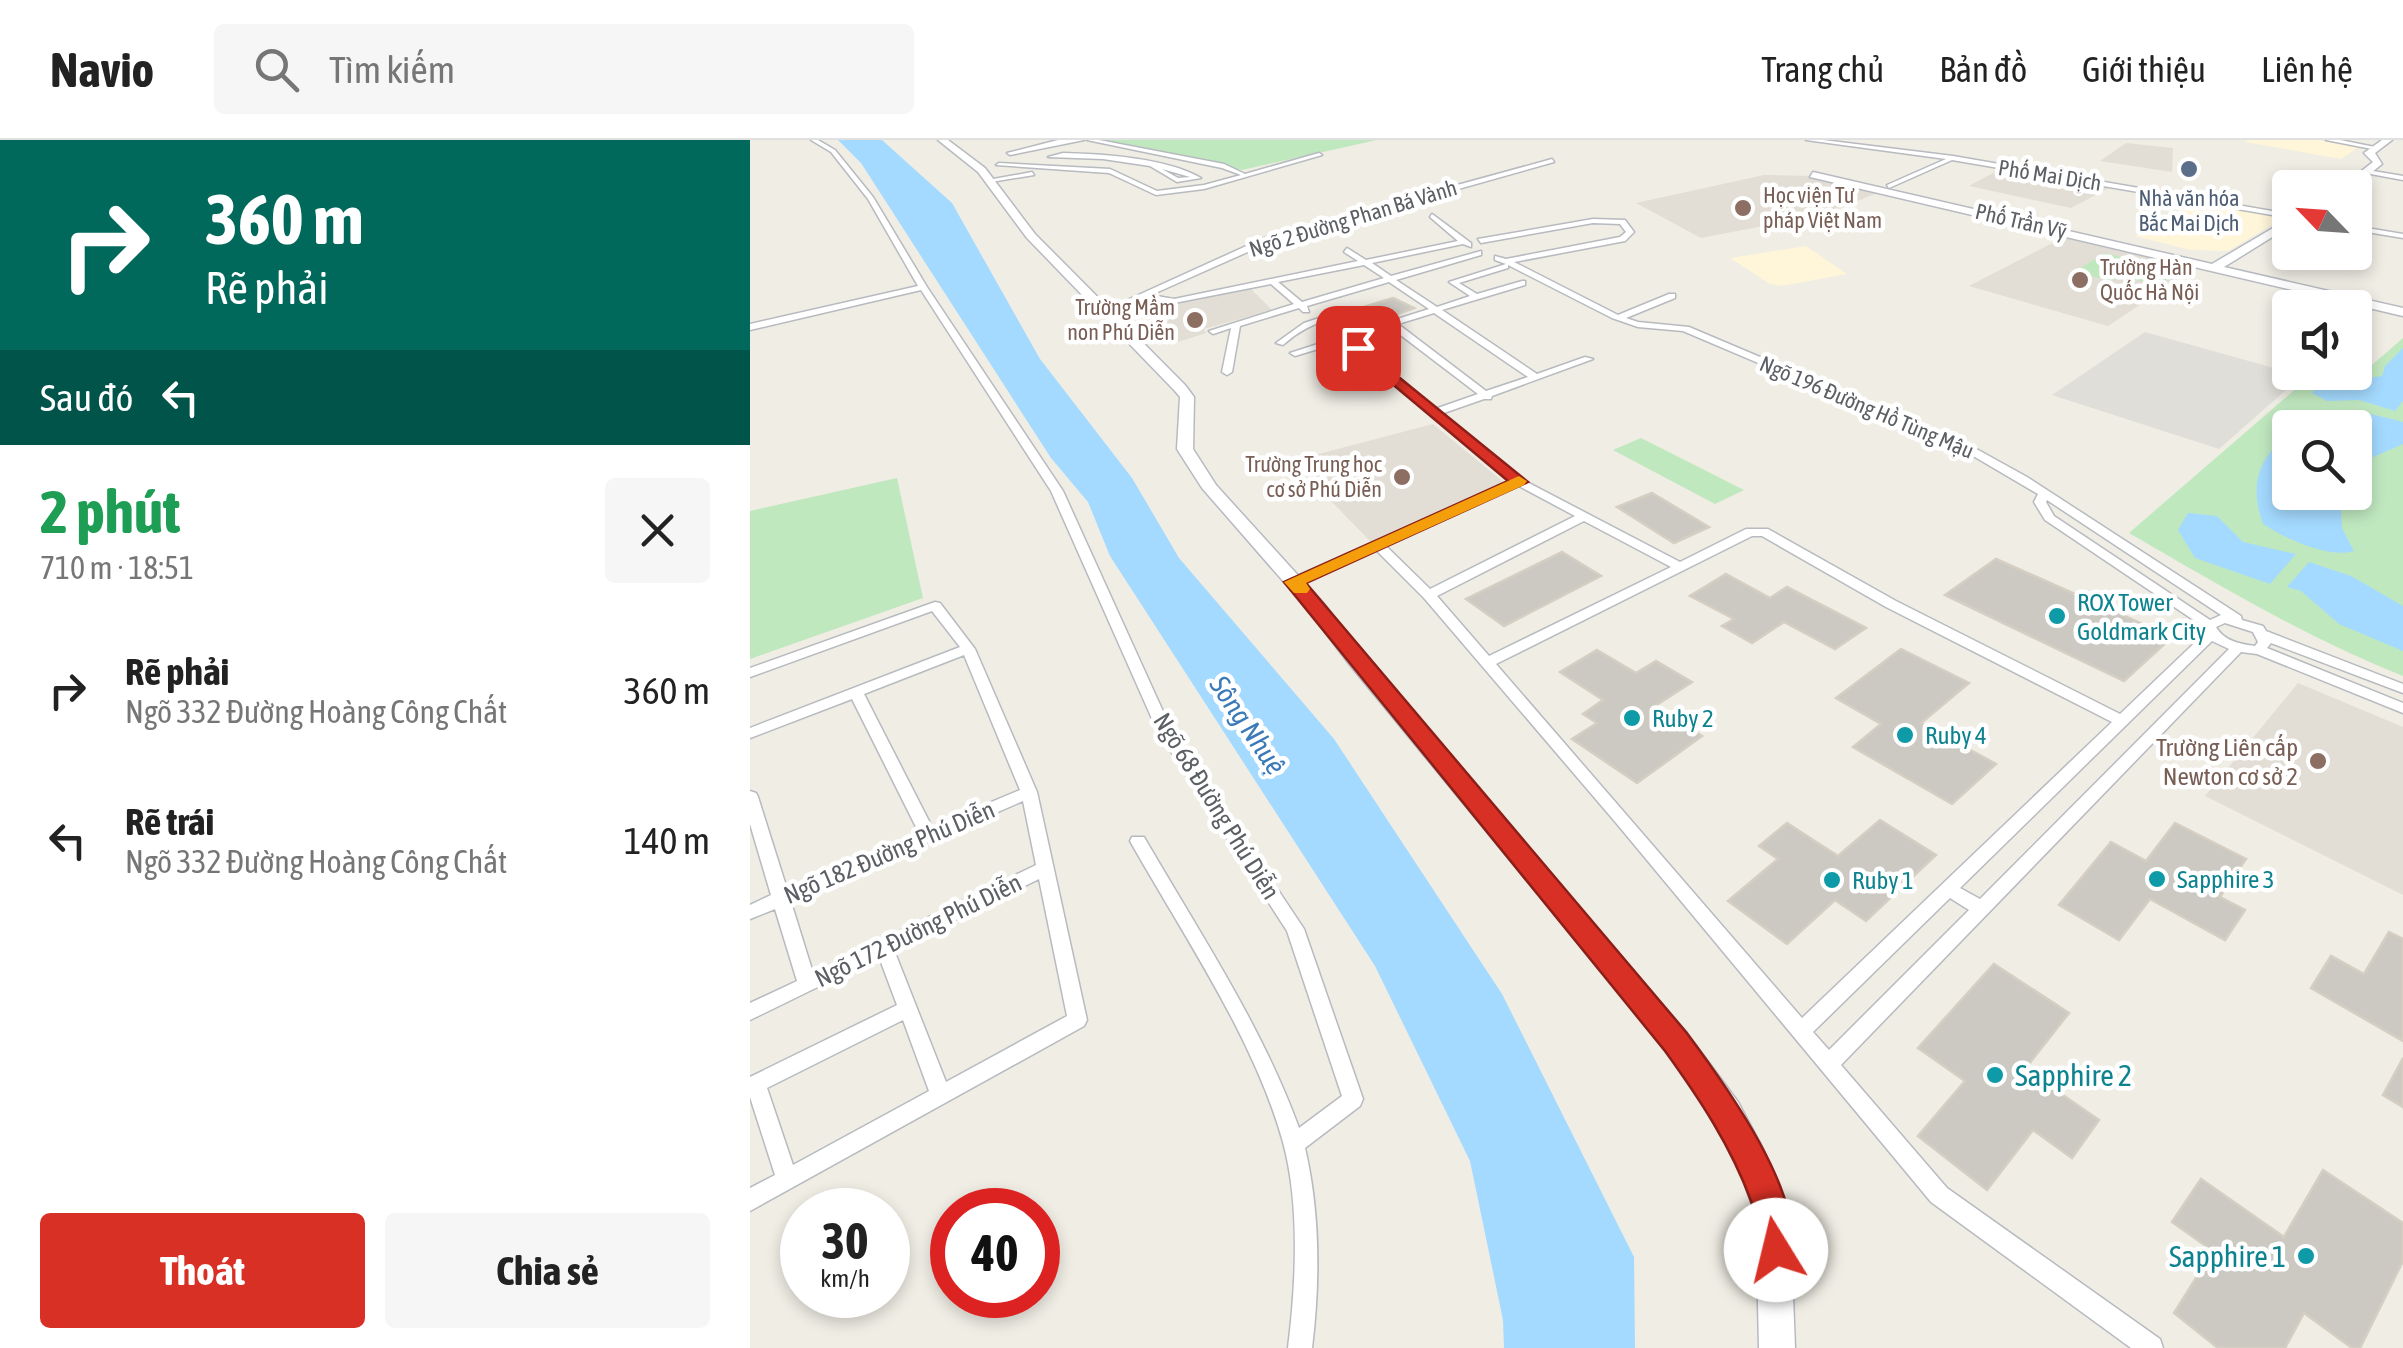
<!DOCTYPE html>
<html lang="vi">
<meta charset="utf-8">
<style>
:root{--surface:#fff;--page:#f6f6f6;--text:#222;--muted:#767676;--line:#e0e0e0;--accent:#d93025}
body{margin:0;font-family:"Asap Condensed",sans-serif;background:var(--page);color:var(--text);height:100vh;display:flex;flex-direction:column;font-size:38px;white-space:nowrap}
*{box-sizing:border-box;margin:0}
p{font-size:32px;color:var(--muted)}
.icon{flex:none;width:55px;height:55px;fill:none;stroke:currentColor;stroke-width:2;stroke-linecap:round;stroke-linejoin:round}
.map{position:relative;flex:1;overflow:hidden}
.panel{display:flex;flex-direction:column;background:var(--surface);width:750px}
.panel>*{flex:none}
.guide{background:#00695c;color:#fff;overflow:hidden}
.needle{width:65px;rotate:295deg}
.tools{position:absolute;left:1522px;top:30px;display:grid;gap:20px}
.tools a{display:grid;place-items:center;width:100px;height:100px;border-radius:10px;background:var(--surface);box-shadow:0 5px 15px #0003;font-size:50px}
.speed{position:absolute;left:30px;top:1048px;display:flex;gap:20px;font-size:50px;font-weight:700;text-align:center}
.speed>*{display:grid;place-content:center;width:130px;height:130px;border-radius:50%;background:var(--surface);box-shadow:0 5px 15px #0003;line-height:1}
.speed small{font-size:25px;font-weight:400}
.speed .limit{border:15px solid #d22;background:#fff;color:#111}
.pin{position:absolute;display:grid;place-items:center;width:85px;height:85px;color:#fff;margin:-42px;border-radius:20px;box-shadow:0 5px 15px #0006}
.me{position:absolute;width:110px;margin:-55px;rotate:351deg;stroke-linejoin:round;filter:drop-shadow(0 0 8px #0008)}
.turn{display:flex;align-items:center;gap:35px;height:210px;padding:0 40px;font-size:45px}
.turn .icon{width:130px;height:130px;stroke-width:2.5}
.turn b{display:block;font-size:70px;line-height:85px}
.then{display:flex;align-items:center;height:95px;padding:0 40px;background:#0003;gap:20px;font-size:38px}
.round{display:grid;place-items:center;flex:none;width:105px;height:105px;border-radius:10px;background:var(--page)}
.headline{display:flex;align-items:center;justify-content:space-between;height:170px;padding:0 40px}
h1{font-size:60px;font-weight:700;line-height:75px;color:#1e9e55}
.action{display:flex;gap:20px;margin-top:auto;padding:20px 40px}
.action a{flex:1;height:115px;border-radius:10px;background:var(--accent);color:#fff;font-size:40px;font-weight:700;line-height:115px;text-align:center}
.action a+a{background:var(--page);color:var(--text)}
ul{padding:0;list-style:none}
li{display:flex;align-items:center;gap:30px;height:150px;padding:0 40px}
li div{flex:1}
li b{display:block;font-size:38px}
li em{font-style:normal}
header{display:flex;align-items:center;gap:60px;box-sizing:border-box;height:140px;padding:0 50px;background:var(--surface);border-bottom:2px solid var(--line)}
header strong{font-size:48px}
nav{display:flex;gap:55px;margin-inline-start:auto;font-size:35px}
.search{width:700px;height:90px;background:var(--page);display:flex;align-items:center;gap:25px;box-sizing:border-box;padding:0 35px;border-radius:10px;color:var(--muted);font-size:38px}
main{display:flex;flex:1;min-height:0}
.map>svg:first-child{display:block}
</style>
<header>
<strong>Navio</strong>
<div class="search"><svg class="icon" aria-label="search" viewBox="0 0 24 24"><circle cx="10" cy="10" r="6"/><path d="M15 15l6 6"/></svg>Tìm kiếm</div>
<nav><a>Trang chủ</a><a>Bản đồ</a><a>Giới thiệu</a><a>Liên hệ</a></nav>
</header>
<main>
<section class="panel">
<div class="guide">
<div class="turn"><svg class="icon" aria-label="right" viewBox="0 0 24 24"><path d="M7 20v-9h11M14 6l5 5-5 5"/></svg><div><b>360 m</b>Rẽ phải</div></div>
<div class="then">Sau đó<svg class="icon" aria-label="left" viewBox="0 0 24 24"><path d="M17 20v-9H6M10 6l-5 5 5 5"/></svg></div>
</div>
<div class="headline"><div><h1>2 phút</h1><p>710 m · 18:51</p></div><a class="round"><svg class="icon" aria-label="close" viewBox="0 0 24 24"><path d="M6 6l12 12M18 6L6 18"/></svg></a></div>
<ul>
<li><svg class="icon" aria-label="right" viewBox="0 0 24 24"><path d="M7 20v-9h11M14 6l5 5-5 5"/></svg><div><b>Rẽ phải</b><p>Ngõ 332 Đường Hoàng Công Chất</p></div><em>360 m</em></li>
<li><svg class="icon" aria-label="left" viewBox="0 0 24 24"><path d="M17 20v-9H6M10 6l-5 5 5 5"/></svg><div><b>Rẽ trái</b><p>Ngõ 332 Đường Hoàng Công Chất</p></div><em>140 m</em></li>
</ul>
<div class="action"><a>Thoát</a><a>Chia sẻ</a></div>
</section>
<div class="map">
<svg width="1653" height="1208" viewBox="0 0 1653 1208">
<rect width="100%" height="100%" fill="#efede4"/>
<!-- commercial -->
<path fill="#fff5d9" d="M1499,0H1568L1609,7L1591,19L1495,2Z
M1442,63L1518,74L1530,80L1478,111L1440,110L1385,96Z
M1056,106L1097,134L1032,146L1020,144L980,118Z"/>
<!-- industrial -->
<path fill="#e0ded8" d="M1395,192L1552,236L1469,309L1302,255Z"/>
<!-- education -->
<path fill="#e2ded5" d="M1376,3L1423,8L1422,32L1350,21Z
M1252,28L1361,47L1321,68L1219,46Z
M1014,35L1062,36L1127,53L1076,74L951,98L886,63Z
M1314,97L1420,121L1438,133L1358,186L1219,146Z
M499,147L522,170L454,189L456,193L428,202L396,171Z
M683,284L756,344L622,403L542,321Z
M1548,543L1653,587V755L1455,656Z"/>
<!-- green -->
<path fill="#c0e8bf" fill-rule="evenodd" d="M354,0H627L492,30Z
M1355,113L1432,132L1407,145L1370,136L1361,141L1324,132Z
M1653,198V536C1557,498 1469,445 1379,393L1557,239L1614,232ZM1540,288H1605V352H1540Z
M891,298L994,350L965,364L863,310Z
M147,338L173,458L0,519V371Z"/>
<!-- water -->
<path fill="#a4daff" d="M88,0H132L202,63L290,219L382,338L429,418L584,599L752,854L884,1117L885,1208H754L753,1180L720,1021L625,826L360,416L338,362L301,318L111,23Z
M1653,208V261L1645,271L1609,260L1577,261L1562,253L1571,244L1632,236L1635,226Z
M1605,270L1653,282V304L1605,325V288L1552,287Z
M1540,293V352L1590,353L1592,388L1604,411C1579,419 1534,398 1513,384C1499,345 1508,318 1540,293Z
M1438,373L1467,376L1493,402L1546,414L1520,444L1445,418L1428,390Z
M1559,422L1601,436L1653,466V511L1589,484L1551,451L1537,447Z"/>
<!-- building -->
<path fill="#ccc9c3" stroke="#d5cec2" stroke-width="2.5" d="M643,158L664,168L640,177L614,167Z
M902,353L959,387L924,403L867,367Z
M812,412L851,436L754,486L716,459Z
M1246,419L1422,497L1374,541L1195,455Z
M976,434L1020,458L1037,447L1116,488L1085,509L1034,482L1002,503L972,486L984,479L940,456Z
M1151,509L1219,543L1171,583L1246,624L1202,664L1103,607L1131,584L1086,558Z
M847,510L886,533L906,521L942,542L905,566L952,596L887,643L822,599L847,583L833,574L853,560L810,532Z
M1130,680L1186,715L1116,781L1085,760L1037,804L978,761L1028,719L1009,706L1037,683L1088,716Z
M1425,683L1496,719L1470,757L1495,770L1475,800L1400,759L1369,800L1309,765L1361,702L1396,721Z
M1639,792L1653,799V901L1561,848L1581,816L1614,834Z
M1244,824L1319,873L1275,929L1349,980L1322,1018L1283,990L1237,1050L1168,996L1215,941L1168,908Z
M1653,918V967L1633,955Z
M1573,1030L1653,1083V1121L1610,1208H1602L1554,1173L1535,1208H1468L1424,1173L1463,1111L1422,1082L1451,1039L1534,1097Z"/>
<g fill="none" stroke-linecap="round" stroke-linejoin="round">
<!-- street casing -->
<g stroke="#b7babf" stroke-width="3">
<path id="street" d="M61,0H68L85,10L123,57L177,147L313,351L421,589L554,789L613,959L610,966L555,1008C570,1072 570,1143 562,1208H538C546,1144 550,1064 533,1002C504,898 433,795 380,701L382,697H394C449,792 511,884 549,988L592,956L537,791L407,590L301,351L171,150L0,190V184L168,146L118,59L81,12Z
M308,0H334L260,15L257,13Z
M337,0H349L474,24L495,34L569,13L572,15L454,49L406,55L359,33L246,25L249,23L360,29L407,51L454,45L491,35L472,28Z
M1056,0H1073L1203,16L1540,74V78L1202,20L1139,48L1137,45L1196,19Z
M1576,0H1590L1630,8L1627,10Z
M313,13C354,14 416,18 451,38L427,42L400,26L353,19L298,17ZM412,29L440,37L428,38Z
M802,19L804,22L520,102L401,155L424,159L608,121L594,112L597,108L616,120L708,101L680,77L682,74L721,103V107L713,104L622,123L641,136L731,111V115L646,140L687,167L720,156L699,142L756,124L745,120V116L756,119L870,97L876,92L870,84L843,83L731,103L728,99L843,79L875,80L884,92L875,101L764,122L868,175L919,154H925V158L876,178L888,182L939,187L1221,306L1277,337L1491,476L1492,480L1513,486L1516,491L1653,544V553L1521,503L1517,508L1653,563V573L1507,514L1491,512L1091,925L1197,1048L1410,1199L1413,1208H1381L1181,1062L867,684L674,458L626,410L548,445H540V439L761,341L591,202L545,216L540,213L633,183C598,169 561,180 533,205L526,203L554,183L591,171L612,170L641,181L679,169L639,142L557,166L559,172H553L549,168L490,186L482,232L477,235L472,232L481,188L463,194L459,191L544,164L521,144L424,163L393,158L358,174L351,172L514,98ZM614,125L634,138L552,162L528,142ZM758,125L862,178L888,187L933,191L1213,310L1288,354L1284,362L1295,380L1454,487L1456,492L1370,574L1146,461L1018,389H996L930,422L773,340L691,274L734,259H741L742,256L843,219L835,217L787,234L692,170L775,145V141H772L727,154L709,143L758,128ZM684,173L778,237L736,251L648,184ZM640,187L728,254L685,269L599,199ZM769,346L825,376L680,449L636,406ZM1297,360L1471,475L1460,480L1304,376L1296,362ZM834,381L921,427L739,516L687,456ZM1002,396H1012L1136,467L1362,582L1052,878L746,524ZM1475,483L1503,492L1508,502L1505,506C1490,504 1474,501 1466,487ZM1462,501L1479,509L1230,759L1210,748ZM1200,758L1219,770L1079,910L1063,892Z
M1617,30L1653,36V40L1615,33Z
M282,32L284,35L241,42L238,40Z
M1605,86L1653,94V98L1605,90Z
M185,462L190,463L225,509L287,652L337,880L334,886L0,1071V1048L25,1035L0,957V937L147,865L129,817L0,880V863L47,841L25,769L0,779V765L21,755L0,684V651L6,653L8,657L37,749L169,693L102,559L0,598V588L210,507L182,471L0,537V528ZM214,515L270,650L182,687L114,554ZM273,661L286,725L63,833L41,762ZM289,739L317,876L196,942L144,810ZM153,880L179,951L43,1025L17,948Z"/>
</g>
<!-- secondary casing -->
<g stroke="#b7bbc1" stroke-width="3">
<path id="secondary" d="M188,0H198L235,28L285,94L435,245L444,257L443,309L466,345L574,464L614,517L936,892L988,962L1013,1009L1040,1076L1045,1208H1009L1006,1076L988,1025L966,982L916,910L600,525L560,472L452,348L427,309L430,257L425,251L277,98L228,32Z
M1632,0H1642L1625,13L1632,24L1602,48H1590L1623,22L1614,13Z
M1063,32L1462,124L1540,78V86L1474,127L1653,168V176L1060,37Z"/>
</g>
<!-- street -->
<use href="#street" fill="#fff" fill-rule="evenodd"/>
<!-- secondary -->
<use href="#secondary" fill="#fff" fill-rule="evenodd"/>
</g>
<!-- route -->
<path fill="#d93025" stroke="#8d1f18" stroke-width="2.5" d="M608,204L778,342L556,443L936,892C972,940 1062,1062 1038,1122L1026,1127L1013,1122C1005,1102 1008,1081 1001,1061C981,1006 949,958 915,911L534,442L758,341L603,211V205Z"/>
<!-- slow -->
<path fill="#f59e0b" d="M769,336L777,341L774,345L556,443L560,449L557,453H544L534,442Z"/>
<!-- markers -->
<circle fill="#5c6f8a" stroke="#fff" stroke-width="4" cx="1439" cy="29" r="10"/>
<g fill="#8d6e63" stroke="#fff" stroke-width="4">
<circle cx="993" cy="68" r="10"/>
<circle cx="1330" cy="140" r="10"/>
<circle cx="445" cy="180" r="10"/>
<circle cx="652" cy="337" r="10"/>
<circle cx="1568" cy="621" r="10"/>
</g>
<g fill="#0f9aa8" stroke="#fff" stroke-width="4">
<circle cx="1307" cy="476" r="10"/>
<circle cx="882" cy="578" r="10"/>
<circle cx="1155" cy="595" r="10"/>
<circle cx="1407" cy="739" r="10"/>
<circle cx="1082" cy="740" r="10"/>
<circle cx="1245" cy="935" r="10"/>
<circle cx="1556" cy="1116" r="10"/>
</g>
<g text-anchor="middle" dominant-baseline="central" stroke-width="9" stroke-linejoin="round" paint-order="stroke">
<!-- far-street labels -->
<g font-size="22" fill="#5c6065" stroke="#fff">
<text transform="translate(1300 35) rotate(9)">Phố Mai Dịch</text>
<text transform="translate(603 78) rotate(-17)">Ngõ 2 Đường Phan Bá Vành</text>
<text transform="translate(1271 81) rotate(13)">Phố Trần Vỹ</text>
<text transform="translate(1117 267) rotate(23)">Ngõ 196 Đường Hồ Tùng Mậu</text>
</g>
<!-- far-education labels -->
<g font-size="22" fill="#785e54" stroke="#fff" text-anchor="start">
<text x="1013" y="55">Học viện Tư<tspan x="1013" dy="25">pháp Việt Nam</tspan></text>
<text x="1350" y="127">Trường Hàn<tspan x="1350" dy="25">Quốc Hà Nội</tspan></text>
<text x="425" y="167" text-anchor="end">Trường Mầm<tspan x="425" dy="25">non Phú Diễn</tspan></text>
<text x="632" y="324" text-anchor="end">Trường Trung học<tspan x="632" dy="25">cơ sở Phú Diễn</tspan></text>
</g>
<!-- far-service labels -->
<g font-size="22" fill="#4e5e75" stroke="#fff">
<text x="1439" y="58">Nhà văn hóa<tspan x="1439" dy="25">Bắc Mai Dịch</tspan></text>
</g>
<!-- culture labels -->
<g font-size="25" fill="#0d838f" stroke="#fff" text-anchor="start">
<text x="1327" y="462">ROX Tower<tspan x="1327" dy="29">Goldmark City</tspan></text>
<text x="902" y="578">Ruby 2</text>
<text x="1175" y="595">Ruby 4</text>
<text x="1427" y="739">Sapphire 3</text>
<text x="1102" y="740">Ruby 1</text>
</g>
<!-- education labels -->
<g font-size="25" fill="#785e54" stroke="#fff" text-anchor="end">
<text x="1548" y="607">Trường Liên cấp<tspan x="1548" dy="29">Newton cơ sở 2</tspan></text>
</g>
<!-- street labels -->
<g font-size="25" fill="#5c6065" stroke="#fff">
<text transform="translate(467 666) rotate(58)">Ngõ 68 Đường Phú Diễn</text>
<text transform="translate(139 712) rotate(-23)">Ngõ 182 Đường Phú Diễn</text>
<text transform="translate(168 790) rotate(-26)">Ngõ 172 Đường Phú Diễn</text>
</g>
<!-- water labels -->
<g font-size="28" font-style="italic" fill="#3a7ab8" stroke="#fff">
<text transform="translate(498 585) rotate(56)">Sông Nhuệ</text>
</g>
<!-- near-culture labels -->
<g font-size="30" fill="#0d838f" stroke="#fff" text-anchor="start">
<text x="1265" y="935">Sapphire 2</text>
<text x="1536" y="1116" text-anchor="end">Sapphire 1</text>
</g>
</g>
</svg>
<div class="tools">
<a><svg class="needle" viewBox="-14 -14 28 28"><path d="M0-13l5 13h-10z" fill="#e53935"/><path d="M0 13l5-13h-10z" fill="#767676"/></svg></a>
<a><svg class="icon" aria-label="sound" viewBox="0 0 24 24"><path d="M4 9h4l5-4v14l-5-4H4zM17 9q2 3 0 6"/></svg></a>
<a><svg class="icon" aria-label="search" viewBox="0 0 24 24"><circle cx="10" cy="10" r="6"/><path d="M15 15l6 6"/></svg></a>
</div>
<div class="speed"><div>30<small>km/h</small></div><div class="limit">40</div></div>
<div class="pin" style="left:608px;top:208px;background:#d93025"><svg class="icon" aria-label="arrive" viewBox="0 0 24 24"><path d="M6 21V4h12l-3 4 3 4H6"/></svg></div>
<svg class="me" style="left:1026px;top:1110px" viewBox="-20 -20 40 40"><circle r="19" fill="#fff"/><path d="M0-13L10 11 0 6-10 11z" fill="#d93025"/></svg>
</div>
</main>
